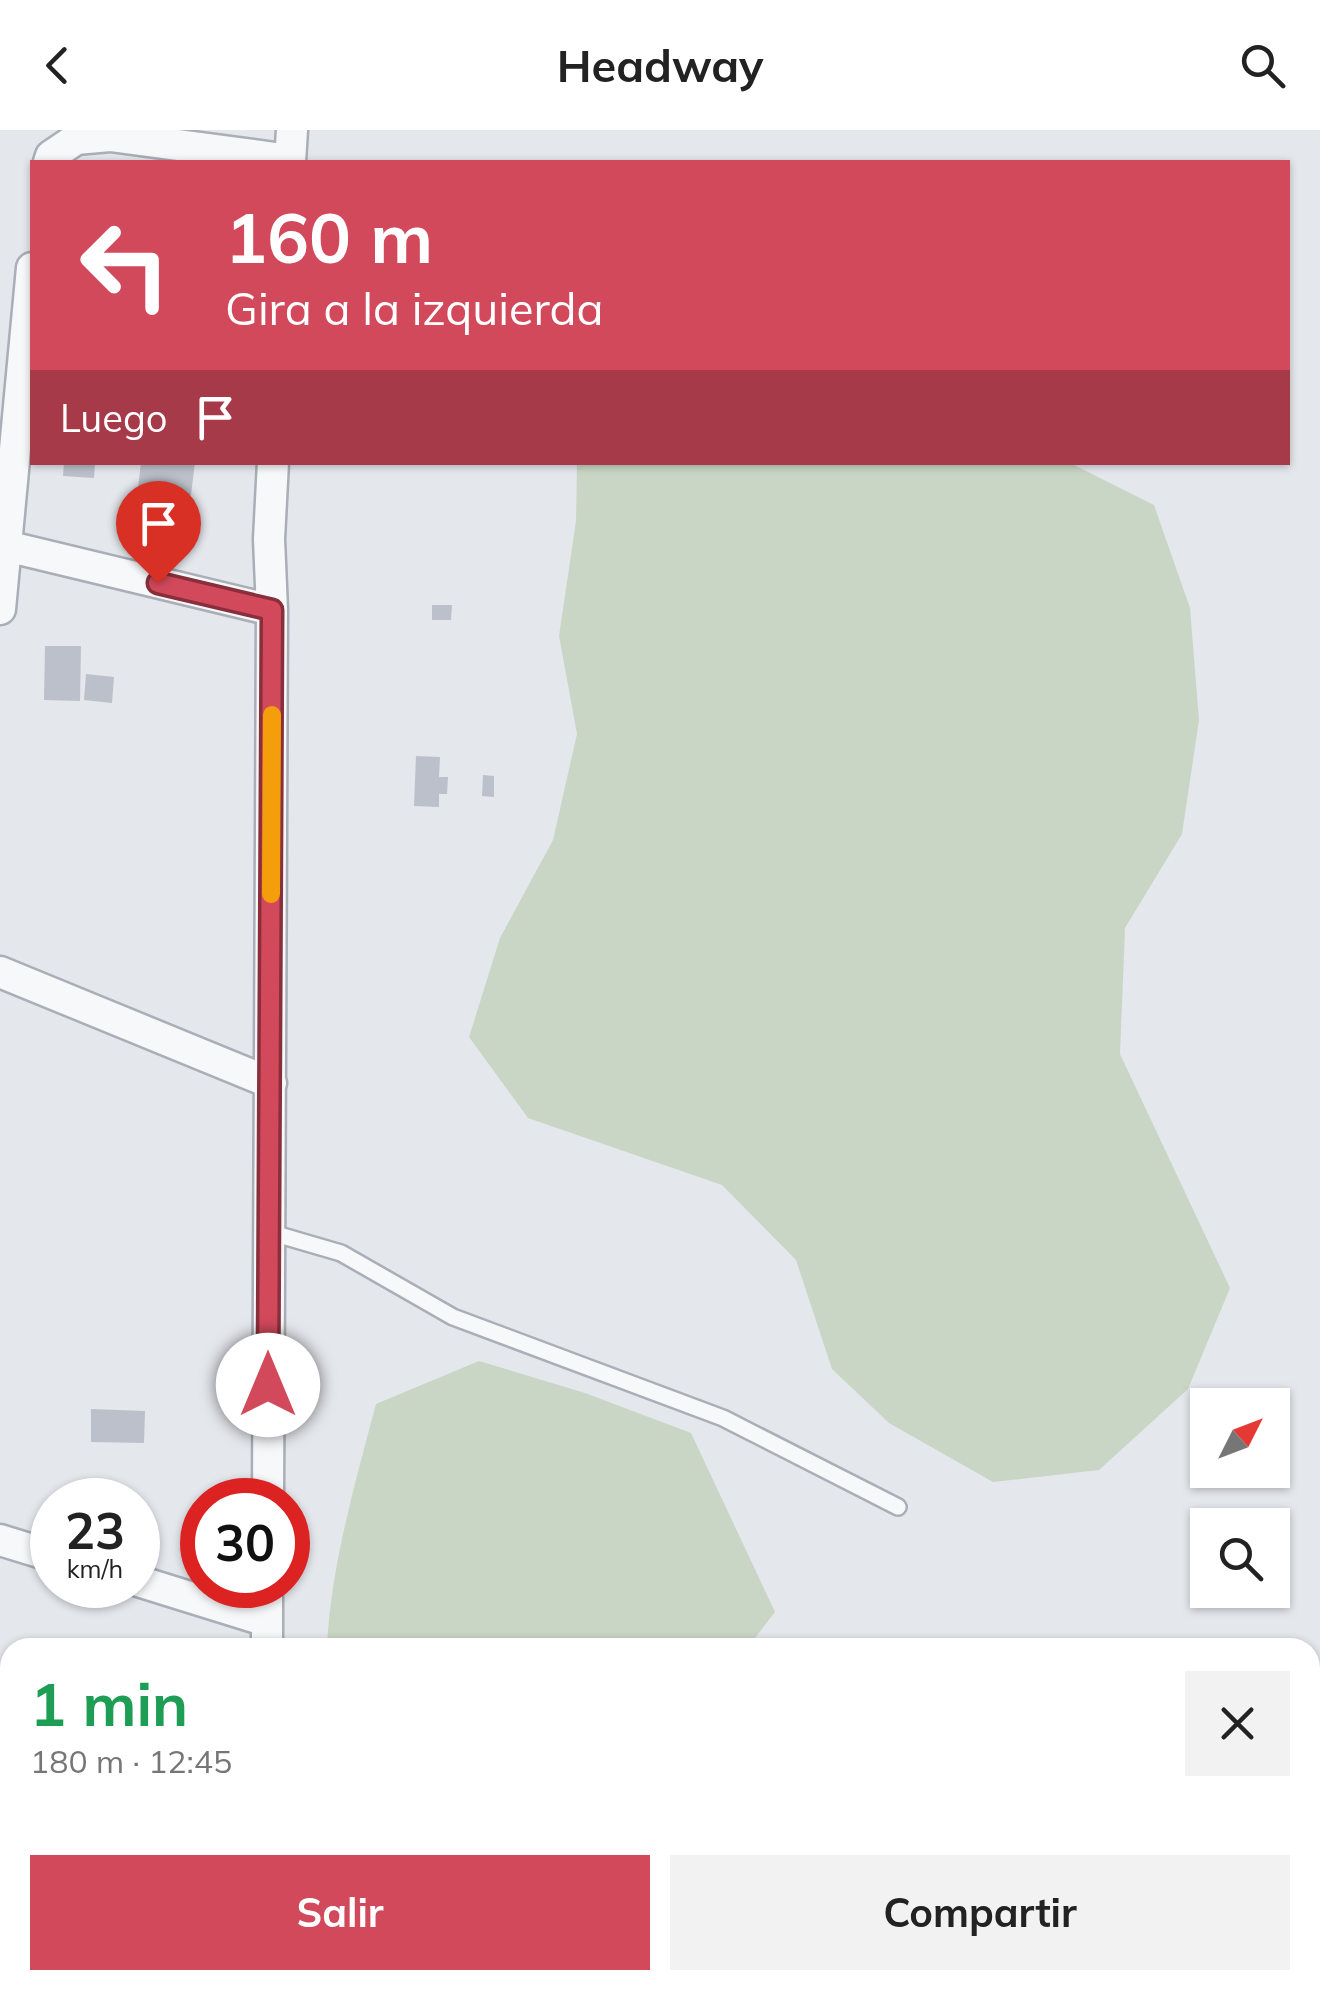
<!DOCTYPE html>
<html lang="es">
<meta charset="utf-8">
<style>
:root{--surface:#fff;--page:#f2f2f2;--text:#222;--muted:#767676;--accent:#d1495b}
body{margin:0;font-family:Mulish,sans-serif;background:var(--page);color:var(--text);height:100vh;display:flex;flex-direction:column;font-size:38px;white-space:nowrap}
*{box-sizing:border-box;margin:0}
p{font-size:32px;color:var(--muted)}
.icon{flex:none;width:55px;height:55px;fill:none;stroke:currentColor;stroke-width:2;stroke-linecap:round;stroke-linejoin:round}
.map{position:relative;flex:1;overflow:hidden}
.panel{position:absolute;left:0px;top:1508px;width:1320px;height:352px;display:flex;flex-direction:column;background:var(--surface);border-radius:30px 30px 0 0;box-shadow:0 2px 8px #0004}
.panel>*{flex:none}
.guide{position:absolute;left:30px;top:30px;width:1260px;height:305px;border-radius:0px;box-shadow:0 2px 8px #0004;background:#d1495b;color:#fff;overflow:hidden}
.needle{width:65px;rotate:48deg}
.tools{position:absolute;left:1190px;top:1258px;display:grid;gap:20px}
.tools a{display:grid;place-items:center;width:100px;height:100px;border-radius:0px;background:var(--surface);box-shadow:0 2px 8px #0004;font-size:50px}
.speed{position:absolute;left:30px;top:1348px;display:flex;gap:20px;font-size:50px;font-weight:700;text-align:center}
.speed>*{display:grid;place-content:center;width:130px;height:130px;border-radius:50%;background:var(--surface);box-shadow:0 2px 8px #0004;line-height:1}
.speed small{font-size:25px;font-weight:400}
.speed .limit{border:15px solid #d22;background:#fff;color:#111}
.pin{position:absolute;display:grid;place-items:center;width:85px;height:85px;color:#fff;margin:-102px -42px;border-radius:50% 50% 50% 0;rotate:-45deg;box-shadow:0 0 10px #0007}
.pin .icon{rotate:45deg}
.me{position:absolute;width:110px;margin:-55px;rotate:0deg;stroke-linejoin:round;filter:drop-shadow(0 0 8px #0008)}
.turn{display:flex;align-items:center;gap:35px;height:210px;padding:0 30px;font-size:45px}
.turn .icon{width:130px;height:130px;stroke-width:2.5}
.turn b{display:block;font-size:70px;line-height:85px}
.then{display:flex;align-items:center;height:95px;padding:0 30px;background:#0003;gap:20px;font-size:38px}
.round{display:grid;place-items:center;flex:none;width:105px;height:105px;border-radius:0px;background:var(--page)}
.head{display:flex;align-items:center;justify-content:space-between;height:170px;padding:0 30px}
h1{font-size:60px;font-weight:700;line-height:75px;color:#1e9e55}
.button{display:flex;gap:20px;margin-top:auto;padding:20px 30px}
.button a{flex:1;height:115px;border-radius:0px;background:var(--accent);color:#fff;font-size:40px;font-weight:700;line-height:115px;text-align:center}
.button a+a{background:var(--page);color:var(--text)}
header{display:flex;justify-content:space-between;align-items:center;height:130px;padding:0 30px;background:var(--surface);font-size:45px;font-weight:700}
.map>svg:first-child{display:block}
</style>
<header><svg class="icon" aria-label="back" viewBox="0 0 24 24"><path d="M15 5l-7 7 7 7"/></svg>Headway<svg class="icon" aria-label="search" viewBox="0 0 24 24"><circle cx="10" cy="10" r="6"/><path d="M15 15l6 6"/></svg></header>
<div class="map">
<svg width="1320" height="1859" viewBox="0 0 1320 1859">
<rect width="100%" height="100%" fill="#e4e7ec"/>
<!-- green -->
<path fill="#c9d6c5" d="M577,333H1070L1154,375L1190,478L1199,590L1182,704L1125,798L1120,924L1230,1158L1188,1259L1099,1340L993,1352L889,1293L832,1239L796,1130L722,1055L528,988L469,907L500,808L553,710L577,604L559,506L576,391Z
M479,1231L585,1263L691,1303L775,1482L748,1517H327C331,1435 355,1354 376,1274Z"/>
<!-- building -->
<path fill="#bbc0ca" d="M64,332H95L94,348L63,346Z
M141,332H195L191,365L138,359Z
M432,475H452L451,490H432Z
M45,516H81L80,571L44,570Z
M86,544L114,547L112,573L84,570Z
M416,626L440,627L439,647H448L447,664H439V677L414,676Z
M483,645L494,646V667L482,666Z
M91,1279L145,1281L144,1313L91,1312Z"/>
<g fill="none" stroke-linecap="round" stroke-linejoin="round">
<!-- lane casing -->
<g stroke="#a9aeb7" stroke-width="20">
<path id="lane" d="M269,1102L341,1123L453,1187L723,1288L898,1377
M1310,1732L1320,1727
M949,1850L950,1859
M620,1859L669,1850"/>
</g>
<!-- street casing -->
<g stroke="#a9aeb7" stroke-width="35">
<path id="street" d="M49,32L51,26L76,9L110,6L290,30
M290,32L292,0
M6,416L272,480
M0,479L32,138
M0,842L271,953
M268,1370L272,480L269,409L273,332
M0,1410L52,1426
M138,1451L267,1491
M267,1518V1455
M0,1854L145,1850
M267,1859L268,1850"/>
</g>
<!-- lane -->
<use href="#lane" stroke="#f7f8fa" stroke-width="15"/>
<!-- street -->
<use href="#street" stroke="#f7f8fa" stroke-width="30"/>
</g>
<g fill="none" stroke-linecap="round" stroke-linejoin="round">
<!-- route casing -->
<g stroke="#882f3b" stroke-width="25">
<path id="route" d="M158,453L272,480L268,1255"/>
</g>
<!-- route -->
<use href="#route" stroke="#d1495b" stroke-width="18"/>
<!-- slow -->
<path stroke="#f59e0b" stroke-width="18" d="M271,764L272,585"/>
</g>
</svg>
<div class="tools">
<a><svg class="needle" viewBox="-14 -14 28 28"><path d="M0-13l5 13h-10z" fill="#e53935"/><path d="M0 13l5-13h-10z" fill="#767676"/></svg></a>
<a><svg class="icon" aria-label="search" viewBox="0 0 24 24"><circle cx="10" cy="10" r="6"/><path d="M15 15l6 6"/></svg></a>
</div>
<div class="speed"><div>23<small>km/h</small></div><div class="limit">30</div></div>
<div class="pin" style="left:158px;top:453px;background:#d93025"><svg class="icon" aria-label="arrive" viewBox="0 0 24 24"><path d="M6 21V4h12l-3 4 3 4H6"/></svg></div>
<svg class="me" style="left:268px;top:1255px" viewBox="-20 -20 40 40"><circle r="19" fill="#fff"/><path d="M0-13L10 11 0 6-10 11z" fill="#d1495b"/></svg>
<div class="guide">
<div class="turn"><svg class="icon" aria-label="left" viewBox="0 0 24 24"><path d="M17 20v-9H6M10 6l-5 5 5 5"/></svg><div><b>160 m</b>Gira a la izquierda</div></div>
<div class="then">Luego<svg class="icon" aria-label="arrive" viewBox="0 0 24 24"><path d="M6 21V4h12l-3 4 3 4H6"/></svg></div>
</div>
<section class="panel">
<div class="head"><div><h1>1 min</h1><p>180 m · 12:45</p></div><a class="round"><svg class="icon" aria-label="close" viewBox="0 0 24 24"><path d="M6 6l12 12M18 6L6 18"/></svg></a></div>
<div class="button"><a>Salir</a><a>Compartir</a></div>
</section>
</div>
